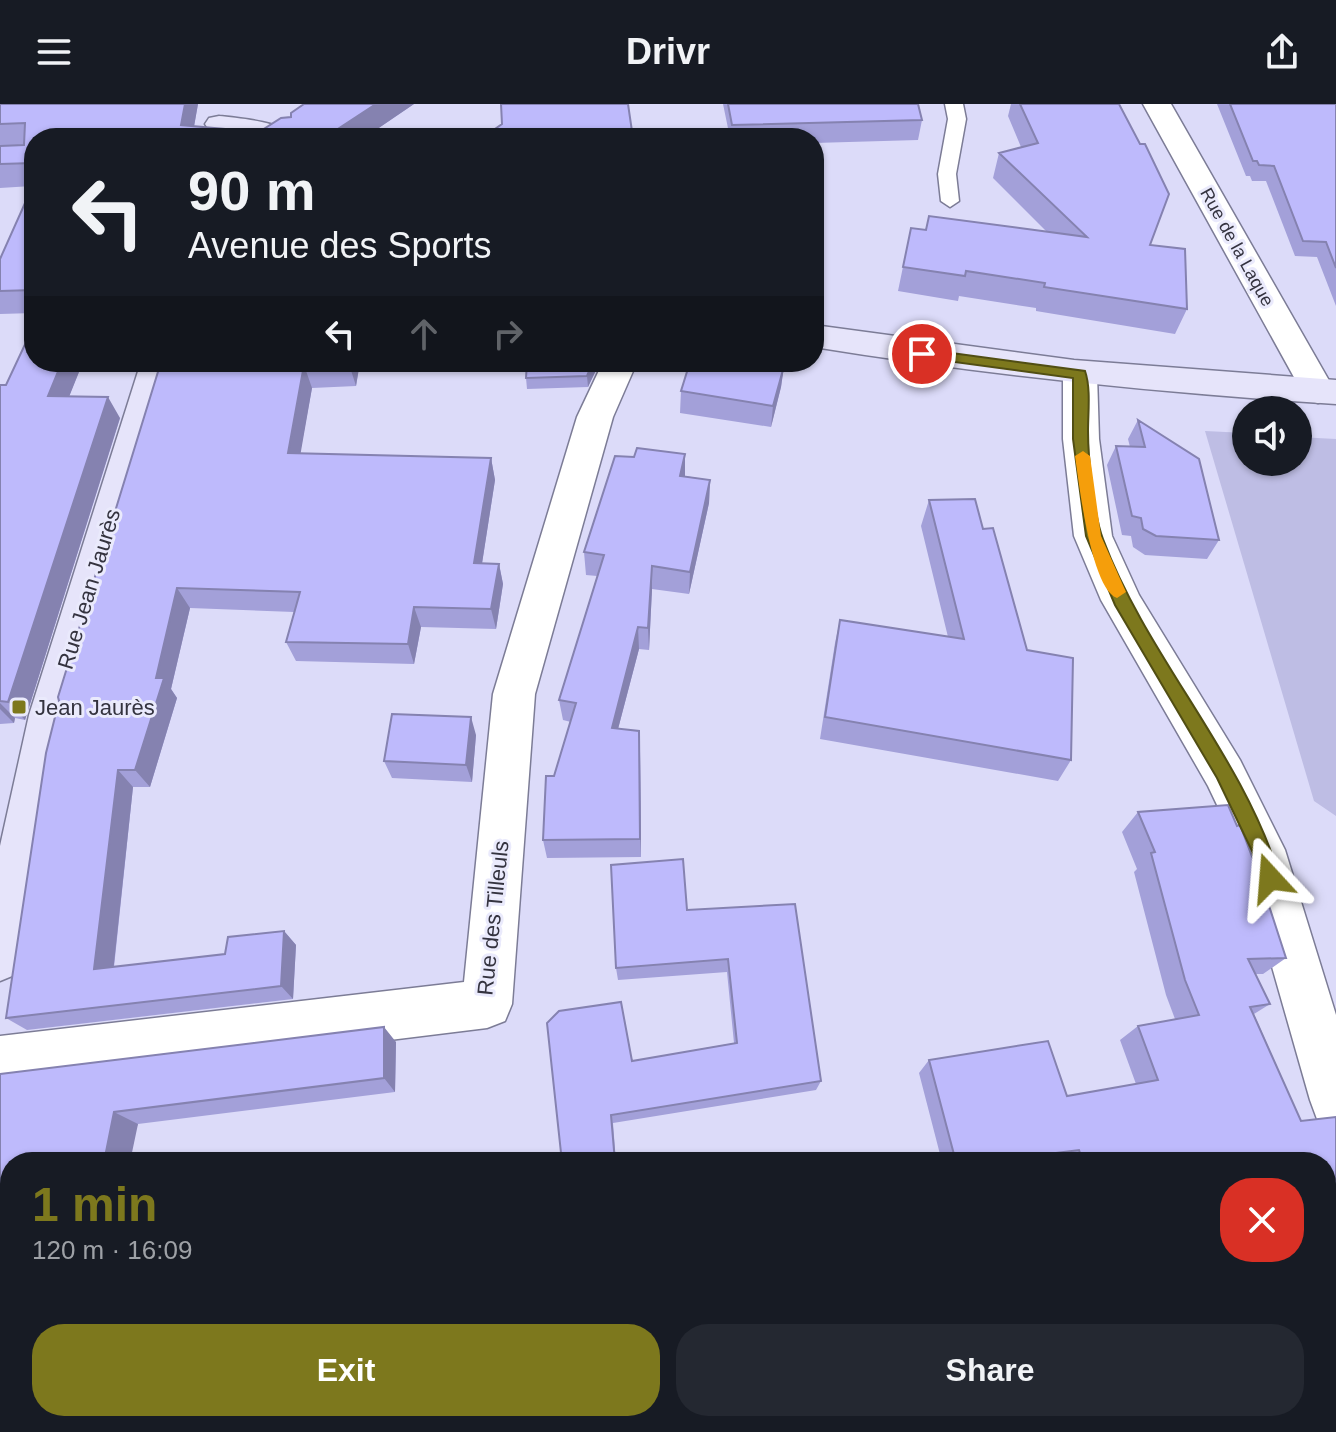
<!DOCTYPE html>
<meta charset="utf-8">
<style>
:root{--surface:#171b24;--page:#242831;--text:#f1f3f6;--muted:#9ea1a6;--accent:#7d781d}
body{margin:0;font-family:Arial,sans-serif;background:var(--page);color:var(--text);height:100vh;display:flex;flex-direction:column;font-size:30px;white-space:nowrap}
*{box-sizing:border-box;margin:0}
p{font-size:26px;color:var(--muted)}
.icon{flex:none;width:44px;height:44px;fill:none;stroke:currentColor;stroke-width:2;stroke-linecap:round;stroke-linejoin:round}
.map{position:relative;flex:1;overflow:hidden}
.details{position:absolute;left:0px;top:1048px;width:1336px;height:280px;display:flex;flex-direction:column;background:var(--surface);border-radius:32px 32px 0 0;box-shadow:0 2px 6px #0004}
.details>*{flex:none}
.banner{position:absolute;left:24px;top:24px;width:800px;height:244px;border-radius:32px;box-shadow:0 2px 6px #0004;background:#171b24;color:var(--text);overflow:hidden}
.fabs{position:absolute;left:1232px;top:292px;display:grid;gap:16px}
.fabs a{display:grid;place-items:center;width:80px;height:80px;border-radius:50%;background:var(--surface);box-shadow:0 2px 6px #0004;font-size:40px}
.pin{position:absolute;display:grid;place-items:center;width:68px;height:68px;color:#fff;margin:-34px;border:4px solid #fff;border-radius:50%;box-shadow:0 2px 8px #0007}
.me{position:absolute;width:88px;margin:-44px;rotate:341deg;stroke-linejoin:round;filter:drop-shadow(0 0 6px #0008)}
.turn{display:flex;align-items:center;gap:28px;height:168px;padding:0 32px;font-size:36px}
.turn .icon{width:104px;height:104px;stroke-width:2.5}
.turn b{display:block;font-size:56px;line-height:68px}
.lanes{display:flex;align-items:center;height:76px;padding:0 32px;background:#0003;justify-content:center;gap:40px;direction:ltr}
.lanes .off{opacity:.35}
.round{display:grid;place-items:center;flex:none;width:84px;height:84px;border-radius:32px;background:var(--page)}
.headline{display:flex;align-items:center;justify-content:space-between;height:136px;padding:0 32px}
h1{font-size:48px;font-weight:700;line-height:60px;color:var(--accent)}
.action{display:flex;gap:16px;margin-top:auto;padding:16px 32px}
.action a{flex:1;height:92px;border-radius:32px;background:var(--accent);color:#fff;font-size:32px;font-weight:700;line-height:92px;text-align:center}
.action a+a{background:var(--page);color:var(--text)}
header{display:flex;justify-content:space-between;align-items:center;height:104px;padding:0 32px;background:var(--surface);font-size:36px;font-weight:700}
.map>svg:first-child{display:block}
</style>
<header><svg class="icon" aria-label="menu" viewBox="0 0 24 24"><path d="M4 6h16M4 12h16M4 18h16"/></svg>Drivr<svg class="icon" aria-label="share" viewBox="0 0 24 24"><path d="M12 15V3M7 8l5-5 5 5M5 13v7h14v-7"/></svg></header>
<div class="map">
<svg width="1336" height="1328" viewBox="0 0 1336 1328">
<rect width="100%" height="100%" fill="#dcdbf9"/>
<!-- green -->
<path fill="#bebde4" d="M1205,327L1246,329V358H1298V333L1336,335V712L1314,697Z"/>
<g fill="none" stroke-linecap="round" stroke-linejoin="round">
<!-- service casing -->
<g stroke="#7c7c96" stroke-width="3">
<path id="service" d="M945,0H963L966,15L956,70L959,97L950,103L941,97L938,70L948,15Z"/>
</g>
<!-- minor casing -->
<g stroke="#7c7c96" stroke-width="3">
<path id="minor" d="M1143,0H1171L1335,287L1330,295L1318,299L1306,295Z
M603,258H637L613,313L535,590L512,900L505,917L487,924L0,984V932L464,878L493,590L577,313Z
M1080,259L1092,262L1097,270L1099,335L1112,432L1139,491L1240,656L1285,746L1336,911V1022L1317,1015L1310,996L1239,747L1208,682L1101,496L1074,432L1063,335V270L1068,262Z"/>
</g>
<!-- secondary casing -->
<g stroke="#7c7c96" stroke-width="3">
<path id="secondary" d="M219,12C238,14 285,18 296,34H253L209,26L205,20L209,14Z
M814,221L1074,256L1336,276V300C1161,289 987,271 814,243Z
M141,258H175L71,611L24,854L17,870L0,877V742L29,611Z"/>
</g>
<!-- service -->
<use href="#service" fill="#fff" fill-rule="evenodd"/>
<!-- minor -->
<use href="#minor" fill="#fff" fill-rule="evenodd"/>
<!-- secondary -->
<use href="#secondary" fill="#e6e4fa" fill-rule="evenodd"/>
</g>
<!-- wall -->
<path fill="#a3a0d9" d="M0,0H198L194,22L259,28L291,13L304,0H414L364,34H34V209L0,210V187L32,82L0,84Z
M723,0H918L922,16L918,36L814,39V34H482H633L729,29Z
M1011,0H1119L1150,141L1187,205L1175,230L1036,207V204L959,192L958,197L898,187L911,124L926,126L1047,128L993,74L999,49L1021,43L1008,12Z
M1217,0H1336V202L1317,153L1295,152L1266,77H1252L1250,72H1246Z
M34,258H83L69,292L120,314L25,616L15,614L14,619L0,620V281H6Z
M161,258H360L356,282L312,284L300,349L491,354L495,376L482,459L499,460L503,480L496,525L421,523L414,560L296,557L286,538L294,508L190,504L171,585L177,594L150,683H133L114,863L225,850L284,827L296,841L293,895L27,926L6,914Z
M527,258H598V262L588,283L527,285L526,274Z
M784,262L781,283L771,323L680,309L681,287Z
M1138,316L1219,436L1207,455L1145,451L1133,443L1131,432L1122,431L1107,361L1116,342L1130,343L1128,335Z
M634,353L685,372L710,376L709,399L689,490L652,485L649,546L639,545L618,625L640,647L641,753L547,754L543,736L554,672L571,618L563,616L559,596L597,472L586,471L584,448Z
M929,396L983,425L1027,546L1071,656L1058,677L820,635L835,539L840,516L948,533L921,422Z
M476,631L472,678L392,674L384,657Z
M1138,708L1286,854L1263,870H1256L1270,900L1254,910L1301,1017L1336,1013V1079L1326,1083V1058H1063L1062,1056L1047,1058H942L919,969L929,956L1067,992L1136,980L1120,936L1138,922L1175,915L1166,891L1134,768L1137,765L1122,728Z
M795,800L821,977L816,986L613,1019L616,1058H562L632,957L734,939L727,868L618,876L616,864L687,806Z
M396,938L395,988L138,1020L10,1318H110L108,1328H0V970Z
M992,1318H1187L1112,1323L1113,1328H993Z"/>
<!-- shaded-wall -->
<path fill="#8582b0" d="M185,0H198L192,34L181,21Z
M376,0H414L364,34H324Z
M822,77L819,99L814,101V80Z
M62,258H83L61,313L48,292Z
M350,258H360L356,282L349,260Z
M593,258H598V262L588,283L587,272Z
M304,261L312,284L297,370L288,349Z
M784,262L781,283L771,323L773,302Z
M108,293L120,314L25,616L8,598Z
M685,350V374L680,372Z
M491,354L495,376L479,479L474,459Z
M710,376L709,399L689,490L690,468Z
M499,460L503,480L496,525L491,505Z
M652,462V485L649,546L648,524Z
M177,484L190,504L171,585L177,594L150,683L135,666Z
M414,503L421,523L414,560L408,540Z
M638,523L639,545L613,644L612,624Z
M0,599L15,614L14,619L0,605Z
M471,613L476,631L472,678L466,661Z
M639,627L640,647L641,753L640,735Z
M118,666L133,683L112,878L94,865Z
M284,827L296,841L293,895L281,882Z
M384,923L396,938L395,988L384,974Z
M114,1008L138,1020L130,1058H104Z
M82,1318H110L108,1328H80Z"/>
<!-- building -->
<path fill="#bebafc" stroke="#8582b0" stroke-width="2" d="M0,0H185L181,21L259,28L281,14L291,13V9L304,0H376L324,34H34V59L0,60V42L24,41L25,19L0,20Z
M501,0H628L633,34L763,28L770,34H482L502,20Z
M728,0H918L922,16L732,21Z
M1020,0H1119L1140,40H1145L1169,90L1150,141L1185,145L1187,205L1044,183L1045,179L966,167L965,172L903,163L911,124L926,126L929,112L1087,133L999,49L1038,39Z
M1230,0H1336V164L1326,138L1303,137L1274,62L1259,61L1257,57H1253Z
M814,70L822,77L814,80Z
M34,79V186L0,187V155Z
M28,234H34V258H62L48,292L108,293L8,598L0,597V281H6Z
M161,258H350L349,260L304,261L288,349L491,354L474,459L499,460L491,505L414,503L408,540L286,538L300,488L177,484L156,574H164L135,666H118L94,865L225,850L228,833L284,827L281,882L6,914L46,649L59,597L58,593Z
M527,258H593L587,272L526,274Z
M690,258H760L784,262L773,302L681,287Z
M1138,316L1199,355L1219,436L1156,432L1143,425L1141,414L1132,412L1116,342L1145,343Z
M637,344L685,350L680,372L710,376L690,468L652,462L648,524L638,523L612,624L639,627L640,735L543,736L546,672H554L576,599L559,596L604,451L584,448L615,352L634,353Z
M975,395L983,425L993,424L1027,546L1073,554L1071,656L825,613L840,516L964,535L929,396Z
M392,610L471,613L466,661L384,657Z
M1228,701L1237,722L1240,721L1259,771L1286,854L1248,855L1270,900L1250,903L1301,1017L1336,1013V1076L1326,1077V1058H1083L1079,1046L986,1058H956L929,956L1048,937L1067,992L1158,976L1138,922L1199,911L1185,876L1151,749L1155,748L1138,708Z
M683,755L687,806L795,800L821,977L611,1011L615,1058H562L547,919L559,907L621,898L632,957L737,939L728,855L616,864L611,761Z
M384,923V974L114,1008L104,1058H10V1318H82L80,1328H0V970Z
M1326,1120L1336,1150V1169L1326,1170Z
M552,1318H624L625,1328H552Z
M1006,1318H1187V1320L1112,1323L1113,1328H1008Z"/>
<!-- route -->
<path fill="#7d781d" stroke="#514e13" stroke-width="2" d="M922,245L1085,267C1091,284 1088,309 1088,327C1088,353 1094,412 1103,435C1148,555 1243,651 1280,774L1277,780L1270,783L1263,780L1252,747L1217,674L1115,501L1086,432L1073,335V274L917,253V246Z"/>
<!-- slow -->
<path fill="#f59e0b" d="M1083,347L1090,352L1101,432L1126,488L1117,494C1091,485 1079,379 1075,352Z"/>
<!-- markers -->
<rect fill="#7d781d" stroke="#eaeafc" stroke-width="3" x="11" y="595" width="16" height="16" rx="4"/>
<g text-anchor="middle" dominant-baseline="central" stroke-width="6" stroke-linejoin="round" paint-order="stroke">
<!-- far-street labels -->
<g font-size="18" fill="#34333f" stroke="#eaeafc">
<text transform="translate(1237 143) rotate(61)">Rue de la Laque</text>
</g>
<!-- street labels -->
<g font-size="22" fill="#34333f" stroke="#eaeafc">
<text transform="translate(89 485) rotate(-73)">Rue Jean Jaurès</text>
<text transform="translate(493 814) rotate(-84)">Rue des Tilleuls</text>
</g>
<!-- poi labels -->
<g font-size="22" fill="#34333f" stroke="#eaeafc" text-anchor="start">
<text x="35" y="603">Jean Jaurès</text>
</g>
</g>
</svg>
<div class="fabs">
<a><svg class="icon" aria-label="sound" viewBox="0 0 24 24"><path d="M4 9h4l5-4v14l-5-4H4zM17 9q2 3 0 6"/></svg></a>
</div>
<div class="pin" style="left:922px;top:250px;background:#d93025"><svg class="icon" aria-label="arrive" viewBox="0 0 24 24"><path d="M6 21V4h12l-3 4 3 4H6"/></svg></div>
<svg class="me" style="left:1270px;top:774px" viewBox="-20 -20 40 40"><path d="M0-17L14 15 0 8-14 15z" fill="#7d781d" stroke="#fff" stroke-width="4"/></svg>
<div class="banner">
<div class="turn"><svg class="icon" aria-label="left" viewBox="0 0 24 24"><path d="M17 20v-9H6M10 6l-5 5 5 5"/></svg><div><b>90 m</b>Avenue des Sports</div></div>
<div class="lanes"><svg class="icon" aria-label="left" viewBox="0 0 24 24"><path d="M17 20v-9H6M10 6l-5 5 5 5"/></svg><svg class="icon off" aria-label="ahead" viewBox="0 0 24 24"><path d="M12 20V5M6 11l6-6 6 6"/></svg><svg class="icon off" aria-label="right" viewBox="0 0 24 24"><path d="M7 20v-9h11M14 6l5 5-5 5"/></svg></div>
</div>
<section class="details">
<div class="headline"><div><h1>1 min</h1><p>120 m · 16:09</p></div><a class="round" style="background:#d93025;color:#fff"><svg class="icon" aria-label="close" viewBox="0 0 24 24"><path d="M6 6l12 12M18 6L6 18"/></svg></a></div>
<div class="action"><a>Exit</a><a>Share</a></div>
</section>
</div>
